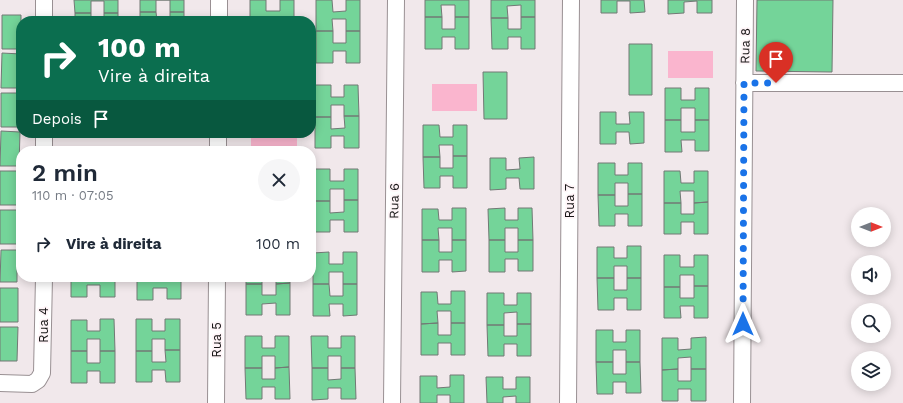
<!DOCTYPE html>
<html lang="pt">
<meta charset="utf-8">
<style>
:root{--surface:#fff;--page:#f6f6f7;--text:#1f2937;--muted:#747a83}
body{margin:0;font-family:"Work Sans",sans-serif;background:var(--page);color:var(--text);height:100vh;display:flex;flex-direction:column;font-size:15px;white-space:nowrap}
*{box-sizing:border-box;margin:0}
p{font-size:13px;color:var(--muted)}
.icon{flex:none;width:22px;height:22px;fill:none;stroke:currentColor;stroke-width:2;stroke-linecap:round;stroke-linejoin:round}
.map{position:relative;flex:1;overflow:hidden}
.sheet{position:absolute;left:16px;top:146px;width:300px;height:136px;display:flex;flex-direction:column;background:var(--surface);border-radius:16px;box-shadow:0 2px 10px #0003}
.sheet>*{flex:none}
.banner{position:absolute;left:16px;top:16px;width:300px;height:122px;border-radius:16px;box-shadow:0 2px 10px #0003;background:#0b6e4f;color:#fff;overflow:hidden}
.needle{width:26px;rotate:90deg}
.buttons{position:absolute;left:851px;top:207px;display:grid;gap:8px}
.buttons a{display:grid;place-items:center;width:40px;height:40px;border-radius:50%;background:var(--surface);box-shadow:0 2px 10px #0003;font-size:20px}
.pin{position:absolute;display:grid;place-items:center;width:34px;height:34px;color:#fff;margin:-41px -17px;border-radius:50% 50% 50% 0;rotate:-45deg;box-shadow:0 0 4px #0007}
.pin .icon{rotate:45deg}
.me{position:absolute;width:44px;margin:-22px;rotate:0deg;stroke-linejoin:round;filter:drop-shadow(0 0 3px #0008)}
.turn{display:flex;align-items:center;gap:14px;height:84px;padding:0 16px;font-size:18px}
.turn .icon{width:52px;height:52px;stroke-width:2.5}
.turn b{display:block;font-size:28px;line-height:34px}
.then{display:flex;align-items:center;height:38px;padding:0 16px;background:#0003;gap:8px;font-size:15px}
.round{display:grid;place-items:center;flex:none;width:42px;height:42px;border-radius:21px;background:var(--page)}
.overview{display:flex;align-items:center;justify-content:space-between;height:68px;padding:0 16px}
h1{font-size:24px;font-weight:600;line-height:30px}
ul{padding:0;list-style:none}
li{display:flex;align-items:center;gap:12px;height:60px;padding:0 16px}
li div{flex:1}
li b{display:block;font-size:15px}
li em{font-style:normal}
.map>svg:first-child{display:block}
</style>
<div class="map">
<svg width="903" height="403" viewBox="0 0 903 403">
<rect width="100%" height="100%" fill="#f1e8eb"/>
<!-- green -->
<path fill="#fab5ce" d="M668,51H713V78H668Z
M432,84H477V111H432Z
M251,135H297V151H251Z"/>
<!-- building -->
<path fill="#74d499" stroke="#727975" d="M74,0H118V13H104V1H91V13H75Z
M140,0H184V12H170V0H156V12H140Z
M250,0H266V11H280V0H294V21H280V19H266V21H250Z
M316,0H332L333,12L346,11V0H360V31H346V19H332L333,31H316Z
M425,0H469V17H455V5H441L442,17H425Z
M491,0H535V17H521V5L507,6L508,18H491Z
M601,0H644L645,12L630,13V1H617V13H601Z
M668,0H712V13H697V1L684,2V13L668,14Z
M757,0H833L832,72L756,71Z
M140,12H156L157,21H140Z
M170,12H184V21H170Z
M75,13H91V21H75Z
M104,13H118V21H104Z
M2,15H21V49H2Z
M425,17H442V29H455V17H469V49H455V37H442V49H425Z
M521,17H535V49H521V37H508V49H492L491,18H508V29H521Z
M316,31H333V43H346V31H360V63H346V51H333V63H316Z
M629,44H652V95H629Z
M2,53L21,54L20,88H1Z
M483,72H507V119H484Z
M315,85H331V97H344V85H358L359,116H344V105H331V117H315Z
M665,88H681V100H695V88H709V120H695V108H681V120H665Z
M1,93H20V127H1Z
M600,112H616V124H630L629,112H644V143L630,144L629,132H616V144H600Z
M344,116H359V148H344V136H331V148H315V117H331V129L345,128Z
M665,120H681V132H695V120H709V151H695V140H681L682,152H665Z
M423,125H439L440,137H453V125H467V156H453V145H439L440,157H423Z
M1,131L20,132L19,166H0Z
M168,149H182V151H168Z
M138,150H155V151H138Z
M453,156H467V188H453V176H440V188H424L423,157H440V168H453Z
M534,157V189H520L519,178H506V189L490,190V158H506V170L520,169L519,158Z
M598,163H615V175H628V163H642V194H628V183H615V195H598Z
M314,169H330V181H344V169H358V200H344V189H330V201H314Z
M0,171H19V205H0Z
M664,171H680L681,183H694V171H708V202L694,203V191H680L681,203H664Z
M628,194H642V226H628V214H615V226H599L598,195H615V206H628Z
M344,200H358V232H344V220H330V232H314V201H330V213L344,212Z
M708,202V234H694V222H681V234H664V203H681V214H694V203Z
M452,208H466V240H452V228H438L439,240H422V209H438L439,220H452Z
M505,208V220H518V208H532L533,240H518V228H505V240H489L488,209Z
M0,210H19L18,244H0Z
M422,240H439V252H452V240H466V271L452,272V260H439V272H422Z
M489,240H505V252H518V240H533V271H518V259H505V272H489Z
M627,246H641V278H627V266H614V278H597V247H614V258H627Z
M1,250H17V282H0Z
M329,252V264H343V252H357V284H343V272H329V284H313V253Z
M664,255H680V267H694V255H708V286H694V275H680V287H664Z
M71,277H115V297H100V285H87V297H71Z
M137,277H153V280H167V277H181V299H167V288H153V300H137Z
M246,277H262V284H246Z
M276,277H290V283L276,284Z
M597,278H614V290H627V278H641V310H627V298H614V310H598Z
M290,283V315H276V303L262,304V315H246V284H262V295H276V284Z
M313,284H329L330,296H343V284H357V315L343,316V304H329L330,316H313Z
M694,286H708V318H694V306H680L681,318H664V287H680V298H694Z
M0,288H18V322H0Z
M451,291H465V323H451V311H437L438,323L421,324V292H437L438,304H451Z
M487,293H504V305H517V293H531V324H517V312L504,313V325H487Z
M100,319H114L115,351H100V339H87V351H71V320H87V331H100Z
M136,319H152V331H165V319H180V350H165V339H152V351H136Z
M438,323V335H451V323H465V355H451V343H438V355H421V324Z
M517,324H531V356H517V344H504V356H488L487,325H504V336H517Z
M0,327H18L17,361H0Z
M596,330H613V342H626V330H640V362H626V350H613V362H596Z
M245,336H262V348H275V336H289V367L275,368V356H262V368H245Z
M311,336H328V348H341V336H355V368H341V356H328V368H312Z
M706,337V369H691V357L678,358V369L662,370V338H678V350L691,349V338Z
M165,350H180V382H166L165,370H152V382H136V351H152V362H166Z
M71,351H87V363H100V351H115V383H100V371H87V383H71Z
M596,362H613V374H626V362H640L641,393H626V382H613V394H597Z
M289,367L290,399H275V387H262V399H246L245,368H262V379H275V368Z
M312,368H328V380L341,379V368H355L356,399H341V388H328V399L312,400Z
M678,369V381H691V369H706V401H691V389H678V401H662V370Z
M450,375H464V403H450V395H437V403H420V376H437V388L450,387Z
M486,377H503V389H516V377H530V403H516V396L503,397V403H487Z"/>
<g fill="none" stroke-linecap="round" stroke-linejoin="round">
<!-- street casing -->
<g stroke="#999093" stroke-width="18">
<path id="street" d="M44,21V0
M219,21V0
M744,83H903
M44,151V133
M218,151V133
M0,383L32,384L38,380L42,373L44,277
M216,403L217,277
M392,403L396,0
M568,403L571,0
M742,403L745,0"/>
</g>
<!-- street -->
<use href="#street" stroke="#fff" stroke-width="16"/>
</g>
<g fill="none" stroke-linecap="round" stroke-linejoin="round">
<!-- route -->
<path stroke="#1a73e8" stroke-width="7" stroke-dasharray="0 12.6" d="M743,324L744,83H776"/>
</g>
<g text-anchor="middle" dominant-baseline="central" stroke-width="3.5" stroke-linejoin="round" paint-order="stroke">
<!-- street labels -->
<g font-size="13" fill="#191617" stroke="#fff5f8">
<text transform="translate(745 46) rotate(-89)">Rua 8</text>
<text transform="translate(394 201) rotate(-89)">Rua 6</text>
<text transform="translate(569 201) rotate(-90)">Rua 7</text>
<text transform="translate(43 325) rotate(-90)">Rua 4</text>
<text transform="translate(216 340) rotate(-90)">Rua 5</text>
</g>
</g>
</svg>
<div class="buttons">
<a><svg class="needle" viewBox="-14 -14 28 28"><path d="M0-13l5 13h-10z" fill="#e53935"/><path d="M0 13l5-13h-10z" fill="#747a83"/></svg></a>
<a><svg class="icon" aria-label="sound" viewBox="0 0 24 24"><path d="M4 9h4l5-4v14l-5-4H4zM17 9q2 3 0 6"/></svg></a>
<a><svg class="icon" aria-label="search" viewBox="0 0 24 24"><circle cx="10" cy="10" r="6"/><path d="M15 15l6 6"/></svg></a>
<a><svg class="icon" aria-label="layers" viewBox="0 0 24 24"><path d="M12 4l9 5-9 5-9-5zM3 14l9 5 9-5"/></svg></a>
</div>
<div class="pin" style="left:776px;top:83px;background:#d93025"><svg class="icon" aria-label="arrive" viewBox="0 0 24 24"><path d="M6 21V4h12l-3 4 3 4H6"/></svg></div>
<svg class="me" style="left:743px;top:324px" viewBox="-20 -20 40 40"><path d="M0-17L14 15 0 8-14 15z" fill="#1a73e8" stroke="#fff" stroke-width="4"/></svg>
<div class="banner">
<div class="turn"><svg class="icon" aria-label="right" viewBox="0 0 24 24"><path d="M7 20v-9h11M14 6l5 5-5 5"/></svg><div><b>100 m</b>Vire à direita</div></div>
<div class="then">Depois<svg class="icon" aria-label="arrive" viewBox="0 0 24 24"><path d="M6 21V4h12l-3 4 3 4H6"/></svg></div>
</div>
<section class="sheet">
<div class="overview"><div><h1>2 min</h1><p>110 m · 07:05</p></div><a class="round"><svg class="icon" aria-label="close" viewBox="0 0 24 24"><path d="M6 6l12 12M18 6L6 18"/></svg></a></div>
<ul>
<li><svg class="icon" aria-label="right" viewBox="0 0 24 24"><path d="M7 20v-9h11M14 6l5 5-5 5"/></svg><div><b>Vire à direita</b></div><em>100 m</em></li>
</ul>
</section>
</div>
